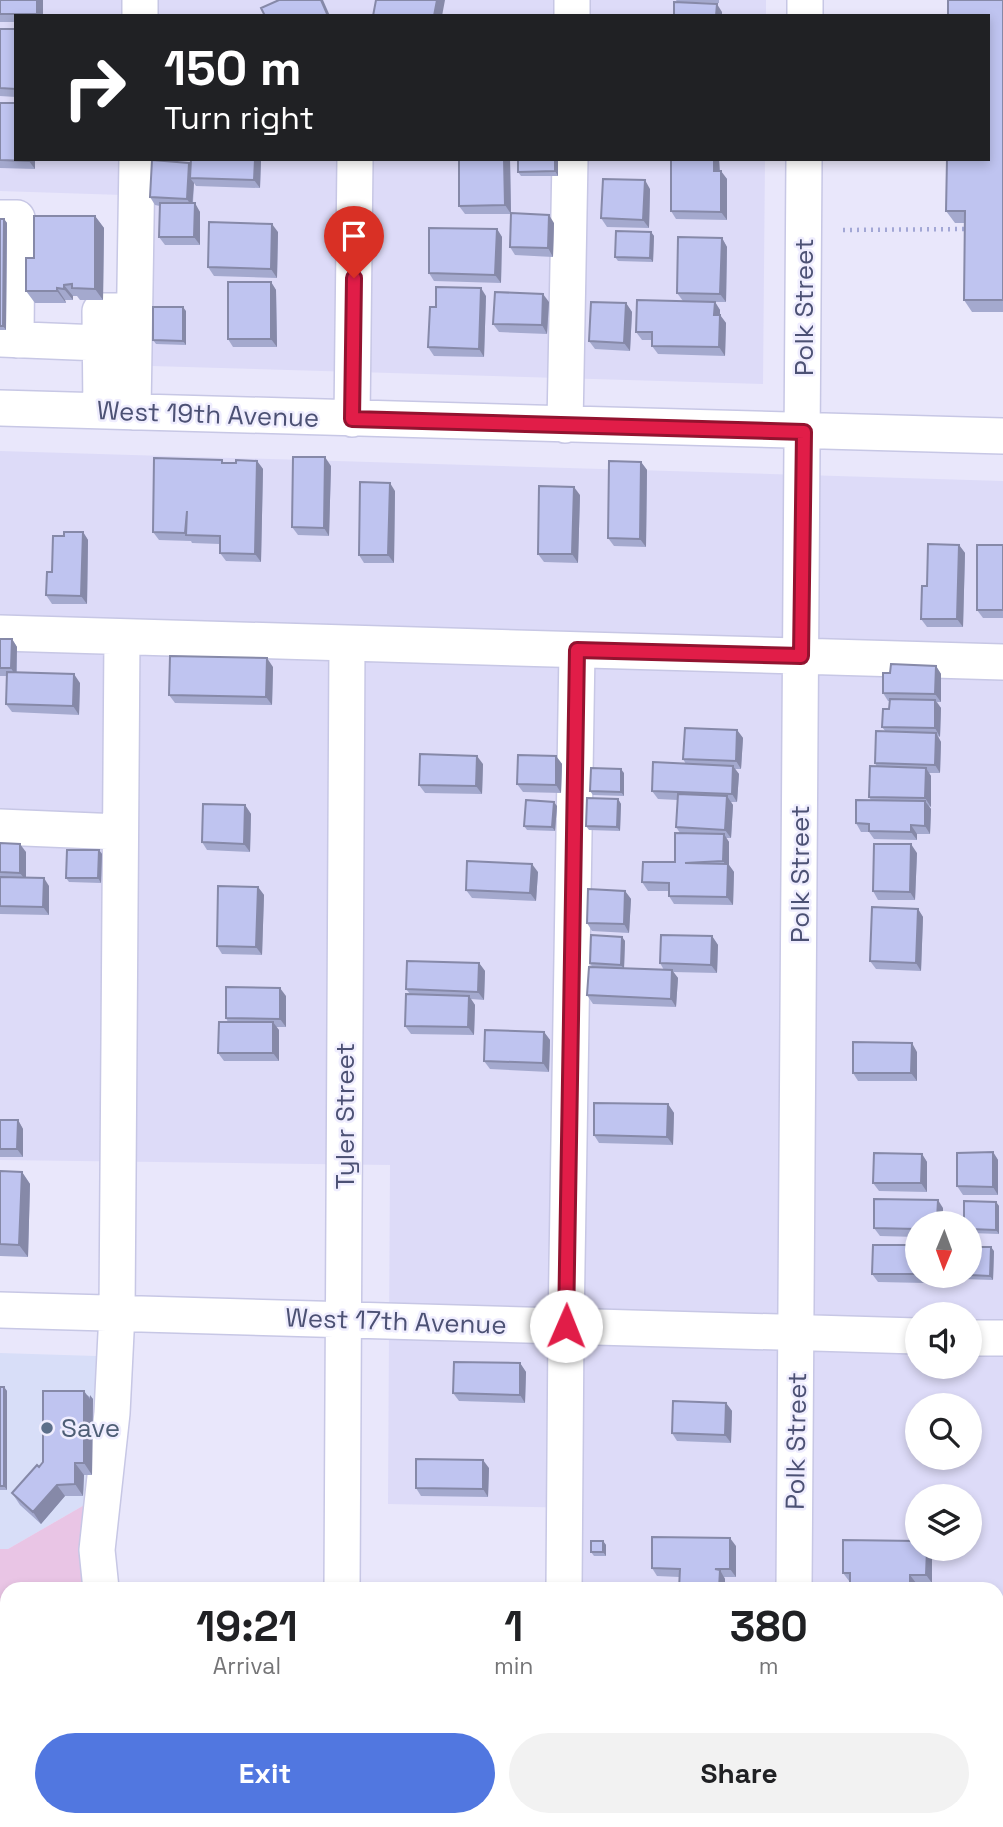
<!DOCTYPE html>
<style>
:root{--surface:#fff;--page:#f2f2f2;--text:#202124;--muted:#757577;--accent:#5177e0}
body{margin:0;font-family:"Space Grotesk",sans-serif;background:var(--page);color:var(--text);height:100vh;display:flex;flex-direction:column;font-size:26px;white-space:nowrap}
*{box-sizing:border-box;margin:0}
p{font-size:23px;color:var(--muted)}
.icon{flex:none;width:38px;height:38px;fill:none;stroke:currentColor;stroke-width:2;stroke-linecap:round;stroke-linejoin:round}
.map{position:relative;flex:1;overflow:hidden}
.panel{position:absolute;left:0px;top:1582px;width:1004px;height:245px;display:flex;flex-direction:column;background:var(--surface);border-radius:21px 21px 0 0;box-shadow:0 4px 10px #0003}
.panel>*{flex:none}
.top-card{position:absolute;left:14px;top:14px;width:976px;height:147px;border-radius:0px;box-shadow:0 4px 10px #0003;background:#202124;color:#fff;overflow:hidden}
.needle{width:46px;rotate:181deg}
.fabs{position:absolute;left:905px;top:1211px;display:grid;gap:14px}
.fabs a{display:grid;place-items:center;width:77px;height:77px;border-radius:50%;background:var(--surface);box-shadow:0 4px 10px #0003;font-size:35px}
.pin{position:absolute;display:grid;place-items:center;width:60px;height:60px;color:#fff;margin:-72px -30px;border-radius:50% 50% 50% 0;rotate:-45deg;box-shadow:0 0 7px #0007}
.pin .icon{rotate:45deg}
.me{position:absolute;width:77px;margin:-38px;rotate:1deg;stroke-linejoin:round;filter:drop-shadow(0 0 5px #0008)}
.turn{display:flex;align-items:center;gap:24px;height:147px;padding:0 35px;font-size:32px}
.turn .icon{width:91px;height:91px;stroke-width:2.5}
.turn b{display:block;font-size:49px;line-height:60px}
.eta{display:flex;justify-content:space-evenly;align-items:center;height:119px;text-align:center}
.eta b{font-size:42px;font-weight:700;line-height:49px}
.button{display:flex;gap:14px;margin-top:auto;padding:14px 35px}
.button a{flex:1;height:80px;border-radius:42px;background:var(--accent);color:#fff;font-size:28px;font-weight:700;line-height:80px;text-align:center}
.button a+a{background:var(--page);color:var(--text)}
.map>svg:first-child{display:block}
</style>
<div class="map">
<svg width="1003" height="1827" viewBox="0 0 1003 1827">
<rect width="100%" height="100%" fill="#e9e7fb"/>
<!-- residential -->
<path fill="#dddbf8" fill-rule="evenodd" d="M0,0H766V16H16V159H765L763,384L151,366L153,196L0,191Z
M0,451L1003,481V1827H575V1820H998V1589H580L582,1508L388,1504L390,1165L0,1160ZM917,1223H970V1276H917ZM917,1314H970V1367H917ZM917,1405H970V1458H917ZM917,1496H970V1549H917Z"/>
<!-- commercial -->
<path fill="#d8def8" d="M0,1353L96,1356L93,1500L8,1549H0Z"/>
<!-- green -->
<path fill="#e9c5e5" d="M93,1500V1589H7V1735L0,1729V1549H8Z"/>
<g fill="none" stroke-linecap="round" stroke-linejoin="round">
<!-- minor casing -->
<g stroke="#c7c7e5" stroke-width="38">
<path id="minor" d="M140,16V0
M572,16V0
M805,16V0
M0,218H17L16,340
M0,339L100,343
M0,408L1003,436
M101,411L100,311H135
M133,412L137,159
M352,419L355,159
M565,425L570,159
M0,633L1003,662
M0,827L120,832
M0,1310L917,1336
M970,1338H1003
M101,1589L97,1550L112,1413L117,1313L122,637
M342,1589L347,643
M564,1589L566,1326L577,650
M794,1589L804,159
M171,1820L180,1827
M339,1827V1820
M561,1827V1820
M791,1827V1820"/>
</g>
<!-- path -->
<path stroke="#a2a7d5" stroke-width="4.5" stroke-dasharray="2 5" stroke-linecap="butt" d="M843,230L969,229"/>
<!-- minor -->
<use href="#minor" stroke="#fff" stroke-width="35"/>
<!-- rail -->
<path stroke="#a5c5a7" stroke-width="5" stroke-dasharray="10 7" stroke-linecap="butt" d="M0,1755L7,1761
M84,1820L93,1827"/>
</g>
<!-- wall -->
<path fill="#a4a9ce" d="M0,0H43V16H16V22H0Z
M676,0H719V3L677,2Z
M1003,0V312H972L964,300L965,223H955L946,211Z
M0,29H16V97L0,96Z
M0,103L16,159H35V169L0,168Z
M261,159L260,188L196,186L194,183L193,203L200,212V245H165L159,237L160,206L155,205L150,197L189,163L191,165Z
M459,159H510L511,214H465L459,206Z
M518,159H558V176H521L518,172Z
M671,159H719L720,171L727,179V220L676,219L671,211Z
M650,189L649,228L607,227L601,218Z
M95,216L104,228L103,300H80L77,296H73V300H65L66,303H35L26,291L34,258Z
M0,219H4L7,223L6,330H0Z
M554,223L553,257L515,255L510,247Z
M497,229L502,237L501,283L434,281L429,273Z
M278,232L277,278L214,276L208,267Z
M651,232L654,236L653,262L618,261L615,257Z
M722,238L727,247L726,302H715L720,310V315L726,323L725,356L658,354L652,346V340H642L636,332L683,301L677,293Z
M271,282L276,290L277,347H233L228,339Z
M486,296L484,357L434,356L428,347L436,307Z
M549,302L547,334L499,332L493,324Z
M626,303L632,312L630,351L595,349L589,341Z
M186,311V345L156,344L153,340Z
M257,461L263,469L261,562L226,561L220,553V544L192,543L191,541L159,540L153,532L224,463H236Z
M641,462L647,470L646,547L614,546L608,538Z
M331,466L329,536L298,535L292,527Z
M395,491L394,563H364L359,555Z
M580,495L578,563L544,562L538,554Z
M83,532L88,540L87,604H52L46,595L52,572L64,536Z
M959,545L965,553L963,627H927L921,619Z
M1003,545V618H983L977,610Z
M0,639H12L17,647V672L80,683L79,715L12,712L6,704L7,676H0Z
M936,666L941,674V702H937L941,708L940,737L938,736L941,742L940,773H929L931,776V807L929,806L931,809L930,834H917V840L874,839L869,832H861L856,823L871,800L869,797L877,767L875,763L886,732L882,727L889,709L890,701H888L883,693L890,673Z
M273,667L272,705L175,703L169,695Z
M737,730L743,738L741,769H735L739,774L737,802H731L733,805L731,838H726L729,842V865L734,872L733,905L674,904L669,896V891H648L642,882L675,862L680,833L676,827L678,800L658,799L652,791L686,764L683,759Z
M556,756L562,764L561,793L523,792L517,784Z
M483,764L482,794L425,793L419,785Z
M624,773V796L593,795L590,791Z
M618,799L621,804L620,831L589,830L586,826Z
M245,805L251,814L250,852L207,850L202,842Z
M557,806L555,831L527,830L524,826Z
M0,843L26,852V878L49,886V915L0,914Z
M99,850L102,854L101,883L69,882L66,878Z
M917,853L915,900H878L873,891Z
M538,872L536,901L472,898L466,890Z
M258,887L264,895L262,955L222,954L217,946Z
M625,891L631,899L629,933L592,931L587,923Z
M918,909L923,917L921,971L876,969L870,961Z
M712,936L718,945L717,973L673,972L678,978L676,1007L593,1004L587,995L592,967L590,963L622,937L625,941L624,968L664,970L660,963Z
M479,963L485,971L484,1000L471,999L475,1005L474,1035L411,1034L405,1026L410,994L406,989Z
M286,996V1027H276L279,1030V1061H224L218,1053L228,1022L226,1018Z
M544,1032L550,1040L549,1072L490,1069L484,1061Z
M917,1052V1081H858L853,1073Z
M668,1104L674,1113L673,1145L599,1143L594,1135Z
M0,1120H18L23,1129V1157H0Z
M993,1152L998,1160V1195H963L957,1186Z
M922,1154L927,1162V1192L879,1191L873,1183Z
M0,1171L22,1172L30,1184L28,1257L0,1256Z
M996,1202L999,1206V1234L970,1233V1223Z
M943,1208V1223H917V1237L880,1236L874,1228Z
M917,1245V1276H925V1283L878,1282L872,1274Z
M994,1251L993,1280L962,1279L959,1276H970Z
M520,1363L526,1372L525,1403L459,1401L453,1393Z
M0,1387H4L7,1391V1490H0Z
M87,1395L93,1399L92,1475H84L83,1496H65L41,1524L20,1505L12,1493L43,1462Z
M726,1403L732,1411L731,1443L677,1441L672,1433Z
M489,1468L488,1497L421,1496L416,1488Z
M603,1541L606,1545V1556H594L591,1552Z
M736,1546V1577H724L725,1579V1589H679V1577L657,1576L652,1568Z
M917,1549H932V1583H916V1589H850V1581H849L843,1573Z"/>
<!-- shaded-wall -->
<path fill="#8689a8" d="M37,0H43V16H38L37,14Z
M321,0H323L330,16H328Z
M437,0H445L442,16H434Z
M717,4L722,12V16H716Z
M29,159H35V169L29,161Z
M255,159H261L260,188L254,180Z
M504,159H510L511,214L505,205Z
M555,159H558V176L555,171Z
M714,159H719L720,179L714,171Z
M189,163L195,171L190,178L194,183L192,207L187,199Z
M721,171L727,179V220L721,212Z
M645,180L650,189L649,228L643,220Z
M195,203L200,212V245L194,237Z
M549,215L554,223L553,257L548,248Z
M95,216L104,228L103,300L95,289Z
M4,219L7,223L6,330L3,326Z
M272,224L278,232L277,278L271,269Z
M497,229L502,237L501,283L495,275Z
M651,232L654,236L653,262L650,258Z
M722,238L727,247L726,302L720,294Z
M271,282L276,290L277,347L271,339Z
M64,285L73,296V300L64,289Z
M57,288L65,300L66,303L57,291Z
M481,288L486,296L484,357L479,349Z
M543,294L549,302L547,334L542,325Z
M715,302L720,310V315L726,323L725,356L719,347L714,315Z
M626,303L632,312L630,351L624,343Z
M183,307L186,311V345L183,341Z
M325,457L331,466L329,536L324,528Z
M257,461L263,469L261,562L255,554Z
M641,462L647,470L646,547L640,539Z
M390,483L395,491L394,563L388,555Z
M574,487L580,495L578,563L572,554Z
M83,532L88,540L87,604L81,596Z
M959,545L965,553L963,627L957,619Z
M12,639L17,647L16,677L11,668Z
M267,658L273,667L272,705L266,697Z
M936,666L941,674V702L935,694Z
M74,674L80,683L79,715L73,706Z
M935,700L941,708L940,737L935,728Z
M737,730L743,738L741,769L736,761Z
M936,733L941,742L940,773L935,765Z
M477,756L483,764L482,794L476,786Z
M556,756L562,764L561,793L556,785Z
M733,766L739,774L737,802L732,794Z
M926,768L931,776V807L925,798Z
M621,769L624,773V796L621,792Z
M727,796L733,805L731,838L725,830Z
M618,799L621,804L620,831L617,827Z
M925,801L931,809L930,834L925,826Z
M554,802L557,806L555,831L552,827Z
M245,805L251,814L250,852L244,844Z
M911,825L917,834V840L911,832Z
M724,834L729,842V865L734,872L733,905L727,897L728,868L723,861Z
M20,844L26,852V881L20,873Z
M911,844L917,853L915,900L910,892Z
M99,850L102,854L101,883L98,878Z
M532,864L538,872L536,901L530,893Z
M44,878L49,886V915L43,907Z
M258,887L264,895L262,955L256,947Z
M625,891L631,899L629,933L624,924Z
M918,909L923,917L921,971L916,963Z
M712,936L718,945L717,973L711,965Z
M622,937L625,941L624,969L621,965Z
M479,963L485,971L484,1000L478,992Z
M672,970L678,978L676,1007L671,999Z
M280,988L286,996V1027L280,1019Z
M469,996L475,1005L474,1035L468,1027Z
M273,1022L279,1030V1061L273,1053Z
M544,1032L550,1040L549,1072L543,1063Z
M912,1043L917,1052V1081L911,1073Z
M668,1104L674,1113L673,1145L667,1137Z
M18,1120L23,1129V1157L17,1149Z
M993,1152L998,1160V1195L993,1187Z
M922,1154L927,1162V1192L921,1183Z
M22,1172L30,1184L28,1257L19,1245Z
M938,1200L943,1208V1223H940L937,1220Z
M996,1202L999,1206V1234L996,1230Z
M991,1247L994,1251L993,1280L990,1276Z
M920,1276H925V1283Z
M520,1363L526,1372L525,1403L520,1395Z
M4,1387L7,1391V1490L4,1486Z
M84,1391L90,1399V1395L93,1399L92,1475L84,1463Z
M726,1403L732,1411L731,1443L725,1435Z
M483,1460L489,1468L488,1497L483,1489Z
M75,1463L84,1475L83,1496L75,1484Z
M57,1485L65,1496L41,1524L33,1512Z
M730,1538L736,1546V1577L730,1569Z
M603,1541L606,1545V1556L603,1552Z
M927,1549H932V1583L926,1575Z
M720,1570L725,1579V1589H719Z
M910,1575L916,1583V1589H910Z
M628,1820H631V1827H628Z
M702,1820H708V1827H702Z"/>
<!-- building -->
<path fill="#bfc4f0" stroke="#8689a8" stroke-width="2" d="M0,0H37V14H0Z
M279,0H321L328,16H265L261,8Z
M376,0H437L434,16H373Z
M948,0H1003V300H964L965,211H946L947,159H989V16H948Z
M674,2L717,4L716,16H674Z
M0,29H16V89L0,88Z
M0,103H16V159H29V161L0,160Z
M191,159H255L254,180L190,178Z
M459,159H504L505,205L459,206Z
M518,159H555V171L518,172Z
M671,159H714V171H721V212L671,211Z
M152,160L189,163L187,199L150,197Z
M603,179L645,180L643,220L601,218Z
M160,203H195L194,237H159Z
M511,213L549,215L548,248L510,247Z
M34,216H95V289L72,288V284L64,285V289L57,288V291H26V258H34Z
M0,219H4L3,326H0Z
M209,222L272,224L271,269L208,267Z
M429,228L497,229L495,275L429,273Z
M616,231L651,232L650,258L615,257Z
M678,237L722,238L720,294L677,293Z
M228,282H271V339H228Z
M436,287L481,288L479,349L428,347L430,307H436Z
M495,292L543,294L542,325L493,324Z
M637,300L715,302L714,315H720L719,347L652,346V332H636Z
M591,302L626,303L624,343L589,341Z
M153,307H183V341L153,340Z
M293,457H325L324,528L292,527Z
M154,458L222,460V463H236V460L257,461L255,554L220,553V536L186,535L187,511L185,533L153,532Z
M609,461L641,462L640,539L608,538Z
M360,482L390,483L388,555H359Z
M539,486L574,487L572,554H538Z
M64,532H83L81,596L46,595L47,572H52L53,536H64Z
M928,544L959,545L957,619H921L922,586H927Z
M977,545H1003V610H977Z
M0,639H12L11,668H0Z
M170,656L267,658L266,697L169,695Z
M891,664L936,666L935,694L883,693V673H890Z
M7,672L74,674L73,706L6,704Z
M890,699L935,700V728L882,727L883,709H889Z
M685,728L737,730L736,761L683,759Z
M876,731L936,733L935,765L875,763Z
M420,754L477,756L476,786L419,785Z
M518,755L556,756V785L517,784Z
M653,762L733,766L732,794L652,791Z
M870,766L926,768L925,798L869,797Z
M591,768L621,769V792L590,791Z
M678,794L727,796L725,830L676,827Z
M587,798L618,799L617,827L586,826Z
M526,800L554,802L552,827L524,826Z
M856,800L925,801V826L911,825V832L869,831V824L856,823Z
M203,804L245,805L244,844L202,842Z
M675,833L724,834L723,861L685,863L728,864L727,897L669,896V883L642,882L643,862H675Z
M0,843L20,844V873L0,872Z
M874,844H911L910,892L873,891Z
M67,850H99L98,878H66Z
M467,861L532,864L530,893L466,890Z
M0,877L44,878L43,907L0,906Z
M218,886L258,887L256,947L217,946Z
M588,889L625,891L624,924L587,923Z
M872,907L918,909L916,963L870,961Z
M591,935L622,937L621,965L590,963Z
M661,935L712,936L711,965L660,963Z
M407,961L479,963L478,992L406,989Z
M589,967L672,970L671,999L587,995Z
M226,987L280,988V1019L226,1018Z
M406,994L469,996L468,1027L405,1026Z
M219,1022H273V1053H218Z
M485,1030L544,1032L543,1063L484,1061Z
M853,1042L912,1043L911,1073H853Z
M594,1103L668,1104L667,1137L594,1135Z
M0,1120H18L17,1149H0Z
M993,1152V1187L957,1186V1153Z
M874,1153L922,1154L921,1183H873Z
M0,1171L22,1172L19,1245L0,1244Z
M874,1199L938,1200L937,1220H921V1223H917V1229L874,1228Z
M964,1201L996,1202V1230L970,1229V1223H964Z
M873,1245H917V1274H872Z
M970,1247H991L990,1276L970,1275Z
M454,1362L520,1363V1395L453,1393Z
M0,1387H4V1486H0Z
M43,1391H84V1463H75V1484L57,1485L33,1512L12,1493L37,1465L39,1467L43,1462Z
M673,1401L726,1403L725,1435L672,1433Z
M416,1459L483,1460V1489L416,1488Z
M652,1537L730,1538V1569H715L720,1570L719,1589H679L680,1569L652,1568Z
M843,1540L917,1541V1549H927L926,1575H910V1589H850V1573H843Z
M591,1541H603V1552H591Z
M998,1819H1003V1827H916V1820H998Z
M593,1820H628V1827H593Z
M656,1820H702V1827H656Z"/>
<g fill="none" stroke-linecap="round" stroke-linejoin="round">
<!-- route casing -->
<g stroke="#92132f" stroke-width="18">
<path id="route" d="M354,278L352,419L804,432L801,656L577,650L566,1326"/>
</g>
<!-- route -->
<use href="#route" stroke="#e11d48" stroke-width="12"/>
</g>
<!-- markers -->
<circle fill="#5c6f8a" stroke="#efedfe" stroke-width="2.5" cx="47" cy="1428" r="7"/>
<g text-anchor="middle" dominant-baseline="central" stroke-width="5" stroke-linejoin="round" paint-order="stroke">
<!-- street labels -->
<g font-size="26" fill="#4c5174" stroke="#efedfe">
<text transform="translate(804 307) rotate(-90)">Polk Street</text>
<text transform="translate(208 414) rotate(2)">West 19th Avenue</text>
<text transform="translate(800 874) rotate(-90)">Polk Street</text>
<text transform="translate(345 1116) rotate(-90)">Tyler Street</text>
<text transform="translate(396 1321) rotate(2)">West 17th Avenue</text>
<text transform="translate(796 1441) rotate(-89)">Polk Street</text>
</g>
<!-- service labels -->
<g font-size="26" fill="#4e5e75" stroke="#efedfe" text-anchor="start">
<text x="61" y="1428">Save</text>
</g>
</g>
</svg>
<div class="fabs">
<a><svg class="needle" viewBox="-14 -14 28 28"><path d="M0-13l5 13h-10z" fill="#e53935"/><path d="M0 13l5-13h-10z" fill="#757577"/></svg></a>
<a><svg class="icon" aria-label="sound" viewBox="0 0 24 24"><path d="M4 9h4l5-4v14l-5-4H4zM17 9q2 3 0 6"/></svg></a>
<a><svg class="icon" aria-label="search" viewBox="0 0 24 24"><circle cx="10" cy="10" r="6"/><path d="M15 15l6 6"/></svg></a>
<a><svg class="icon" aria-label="layers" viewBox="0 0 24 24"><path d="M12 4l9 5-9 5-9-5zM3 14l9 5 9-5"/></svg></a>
</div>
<div class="pin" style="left:354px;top:278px;background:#d93025"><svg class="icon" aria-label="arrive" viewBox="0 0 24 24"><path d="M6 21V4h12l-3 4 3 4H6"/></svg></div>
<svg class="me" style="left:566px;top:1326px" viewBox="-20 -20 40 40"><circle r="19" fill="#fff"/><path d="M0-13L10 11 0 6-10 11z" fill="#e11d48"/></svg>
<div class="top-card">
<div class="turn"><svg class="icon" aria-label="right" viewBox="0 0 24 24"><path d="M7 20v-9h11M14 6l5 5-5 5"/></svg><div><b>150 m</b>Turn right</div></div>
</div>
<section class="panel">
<div class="eta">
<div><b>19:21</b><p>Arrival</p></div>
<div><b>1</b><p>min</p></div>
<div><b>380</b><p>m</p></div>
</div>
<div class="button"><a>Exit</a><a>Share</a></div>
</section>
</div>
